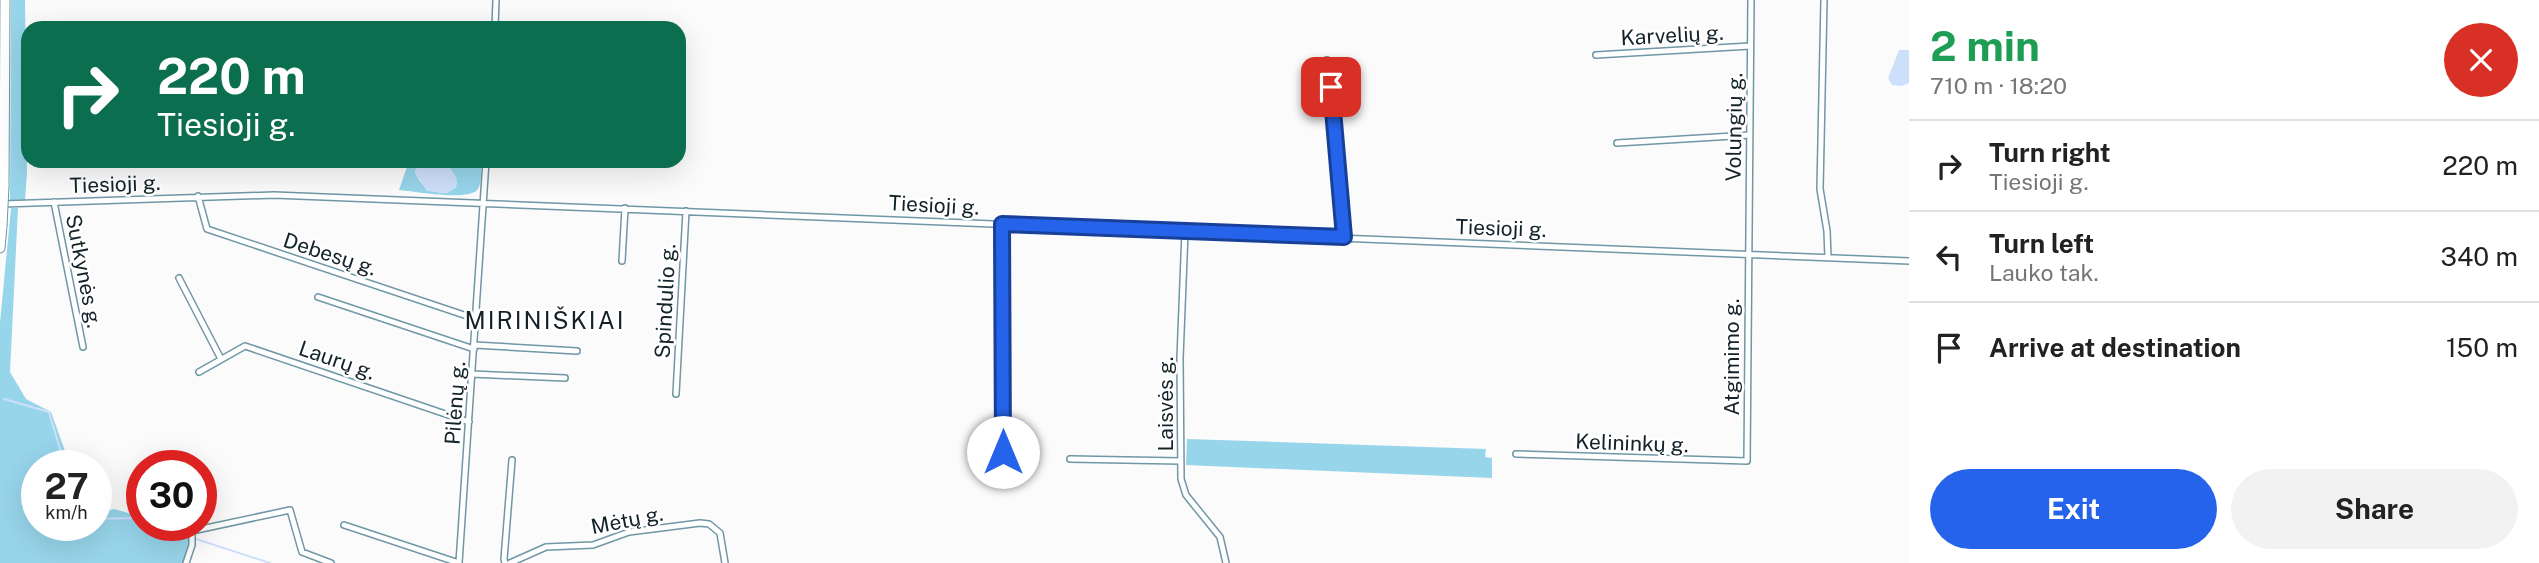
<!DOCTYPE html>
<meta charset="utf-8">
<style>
:root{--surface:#fff;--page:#f2f2f2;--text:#222;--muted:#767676;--line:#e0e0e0;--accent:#2563eb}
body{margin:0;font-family:"Public Sans",sans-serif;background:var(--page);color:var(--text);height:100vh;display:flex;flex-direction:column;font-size:26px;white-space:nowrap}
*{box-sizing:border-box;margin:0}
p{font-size:23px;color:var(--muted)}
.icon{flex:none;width:38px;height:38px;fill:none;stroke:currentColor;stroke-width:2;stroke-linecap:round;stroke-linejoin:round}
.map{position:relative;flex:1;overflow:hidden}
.side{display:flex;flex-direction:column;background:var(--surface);width:630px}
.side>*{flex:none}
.hud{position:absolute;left:21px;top:21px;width:665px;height:147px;border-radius:21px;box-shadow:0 7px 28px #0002;background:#0b6e4f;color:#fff;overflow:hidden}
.speed{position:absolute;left:21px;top:450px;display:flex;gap:14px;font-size:35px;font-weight:700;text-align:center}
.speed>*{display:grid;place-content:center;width:91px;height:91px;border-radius:50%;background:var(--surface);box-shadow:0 7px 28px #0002;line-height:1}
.speed small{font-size:18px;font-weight:400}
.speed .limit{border:10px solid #d22;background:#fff;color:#111}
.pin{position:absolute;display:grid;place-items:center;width:60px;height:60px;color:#fff;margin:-30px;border-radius:14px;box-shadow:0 4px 10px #0006}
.me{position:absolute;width:77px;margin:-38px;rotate:0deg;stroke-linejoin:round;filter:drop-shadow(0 0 5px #0008)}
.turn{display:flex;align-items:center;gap:24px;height:147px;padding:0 21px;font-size:32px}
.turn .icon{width:91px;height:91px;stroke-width:2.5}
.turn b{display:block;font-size:49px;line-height:60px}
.round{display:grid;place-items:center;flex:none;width:74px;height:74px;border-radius:37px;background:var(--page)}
.overview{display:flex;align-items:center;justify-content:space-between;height:119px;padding:0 21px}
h1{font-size:42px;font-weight:700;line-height:52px;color:#1e9e55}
.action{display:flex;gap:14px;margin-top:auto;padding:14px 21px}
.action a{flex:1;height:80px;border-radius:42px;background:var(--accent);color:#fff;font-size:28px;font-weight:700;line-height:80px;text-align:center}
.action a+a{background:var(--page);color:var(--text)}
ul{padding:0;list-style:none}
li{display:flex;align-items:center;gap:21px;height:91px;padding:0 21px;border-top:2px solid var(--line)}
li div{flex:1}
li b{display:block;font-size:26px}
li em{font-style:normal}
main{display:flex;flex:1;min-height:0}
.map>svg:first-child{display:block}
</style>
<main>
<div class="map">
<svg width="1909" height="563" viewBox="0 0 1909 563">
<rect width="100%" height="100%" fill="#fbfbfb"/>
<!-- green -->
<path fill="#97d5eb" d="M11,0H25L27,173L25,200L10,201Z
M409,161H418L415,173C424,189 428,192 447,193L457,184L446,161H481C481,169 482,182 478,189C469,202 414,191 399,190Z
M11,208H18L10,372L26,399L51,412L70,465L37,466V525H96V514L114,509L142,517V525H166L191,533L183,563H0V323Z
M1187,439L1486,449L1485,457L1492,458V478L1186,465Z"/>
<!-- water -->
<path fill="#cddffa" d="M1899,50H1909V83L1902,86L1892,85L1888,78Z
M418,161H446L457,179L456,188L447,193L427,191L415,173Z"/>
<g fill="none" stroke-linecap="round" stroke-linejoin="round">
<!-- stream -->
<path stroke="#cddffa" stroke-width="2" d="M4,399L49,412L65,466
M96,519L135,518L142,520
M155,525L189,537
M196,539L270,563"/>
<!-- minor casing -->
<g stroke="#6f97a5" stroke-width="8">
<path id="minor" d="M1824,0L1820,189L1827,231L1828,257
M495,28L496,0
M1596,55L1750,46
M1327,60L1344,237
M1617,143L1750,135
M198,196L207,229L476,319
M54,202L83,347
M3,204L274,195L1909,261
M1002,224L1003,452
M1185,232L1180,358L1181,479L1186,495L1220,537L1226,563
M622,261L625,208
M179,278L221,359
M318,297L474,349
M475,345L577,351
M199,372L245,346L469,422
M472,374L565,378
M676,394L686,211
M1516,454L1747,461L1751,0
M1070,459L1180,461
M174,525L192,531L290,510L302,552L331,563
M344,525L459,563
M186,563L192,545V531
M459,563L486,161
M505,563L504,559L512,460
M510,563L546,547L593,545L629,532L700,523L709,524L720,533L725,563"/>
</g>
<!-- trunk casing -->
<g stroke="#6f97a5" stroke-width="11">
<path id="trunk" d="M4,186L5,0
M0,248L2,226"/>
</g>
<!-- minor -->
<use href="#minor" stroke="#fff" stroke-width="5"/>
<!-- trunk -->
<use href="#trunk" stroke="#fff" stroke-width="9"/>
<!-- trunk-bridge casing -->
<g stroke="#6f97a5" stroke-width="11" stroke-linecap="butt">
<path id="trunk-bridge" d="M2,226L4,186"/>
</g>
<!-- trunk-bridge -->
<use href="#trunk-bridge" stroke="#fff" stroke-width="9"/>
</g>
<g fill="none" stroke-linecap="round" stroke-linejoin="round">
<!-- route casing -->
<g stroke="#184099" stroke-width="18">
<path id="route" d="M1003,452L1002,224L1344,237L1331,87"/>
</g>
<!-- route -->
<use href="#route" stroke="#2563eb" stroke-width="12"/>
</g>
<g text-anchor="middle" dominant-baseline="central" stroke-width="5" stroke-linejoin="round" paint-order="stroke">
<!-- street labels -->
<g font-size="21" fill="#132329" stroke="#fff">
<text transform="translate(1672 35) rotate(-3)">Karvelių g.</text>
<text transform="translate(1734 127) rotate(-89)">Volungių g.</text>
<text transform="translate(115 184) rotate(-2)">Tiesioji g.</text>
<text transform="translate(934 205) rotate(3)">Tiesioji g.</text>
<text transform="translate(1501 228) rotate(2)">Tiesioji g.</text>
<text transform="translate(330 254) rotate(18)">Debesų g.</text>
<text transform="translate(84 271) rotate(79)">Sutkynės g.</text>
<text transform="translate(665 301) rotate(-87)">Spindulio g.</text>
<text transform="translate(1731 357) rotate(-90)">Atgimimo g.</text>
<text transform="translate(337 360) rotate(19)">Laurų g.</text>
<text transform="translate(455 403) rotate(-86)">Pilėnų g.</text>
<text transform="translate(1165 404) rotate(-90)">Laisvės g.</text>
<text transform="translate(1632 443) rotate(2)">Kelininkų g.</text>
<text transform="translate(627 520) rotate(-11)">Mėtų g.</text>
</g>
<!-- quarter labels -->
<g font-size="24" letter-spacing="2" fill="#132329" stroke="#fff">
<text x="545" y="320">MIRINIŠKIAI</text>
</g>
</g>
</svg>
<div class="speed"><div>27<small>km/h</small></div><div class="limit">30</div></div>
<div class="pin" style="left:1331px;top:87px;background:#d93025"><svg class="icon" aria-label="arrive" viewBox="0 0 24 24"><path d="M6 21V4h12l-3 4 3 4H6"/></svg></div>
<svg class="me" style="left:1003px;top:452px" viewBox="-20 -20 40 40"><circle r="19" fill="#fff"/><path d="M0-13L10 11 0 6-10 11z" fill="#2563eb"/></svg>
<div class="hud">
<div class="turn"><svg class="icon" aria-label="right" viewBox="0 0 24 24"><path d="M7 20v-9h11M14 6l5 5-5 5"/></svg><div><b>220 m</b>Tiesioji g.</div></div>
</div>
</div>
<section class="side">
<div class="overview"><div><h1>2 min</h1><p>710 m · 18:20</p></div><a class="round" style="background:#d93025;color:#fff"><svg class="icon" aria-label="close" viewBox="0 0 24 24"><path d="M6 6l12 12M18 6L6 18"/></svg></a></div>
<ul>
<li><svg class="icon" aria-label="right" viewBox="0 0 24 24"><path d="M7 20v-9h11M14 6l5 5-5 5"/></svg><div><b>Turn right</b><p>Tiesioji g.</p></div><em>220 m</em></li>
<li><svg class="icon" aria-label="left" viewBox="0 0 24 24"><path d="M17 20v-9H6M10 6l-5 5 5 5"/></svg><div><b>Turn left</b><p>Lauko tak.</p></div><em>340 m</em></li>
<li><svg class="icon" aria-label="arrive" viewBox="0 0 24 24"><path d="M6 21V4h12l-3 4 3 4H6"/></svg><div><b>Arrive at destination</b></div><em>150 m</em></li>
</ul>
<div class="action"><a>Exit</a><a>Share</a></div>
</section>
</main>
